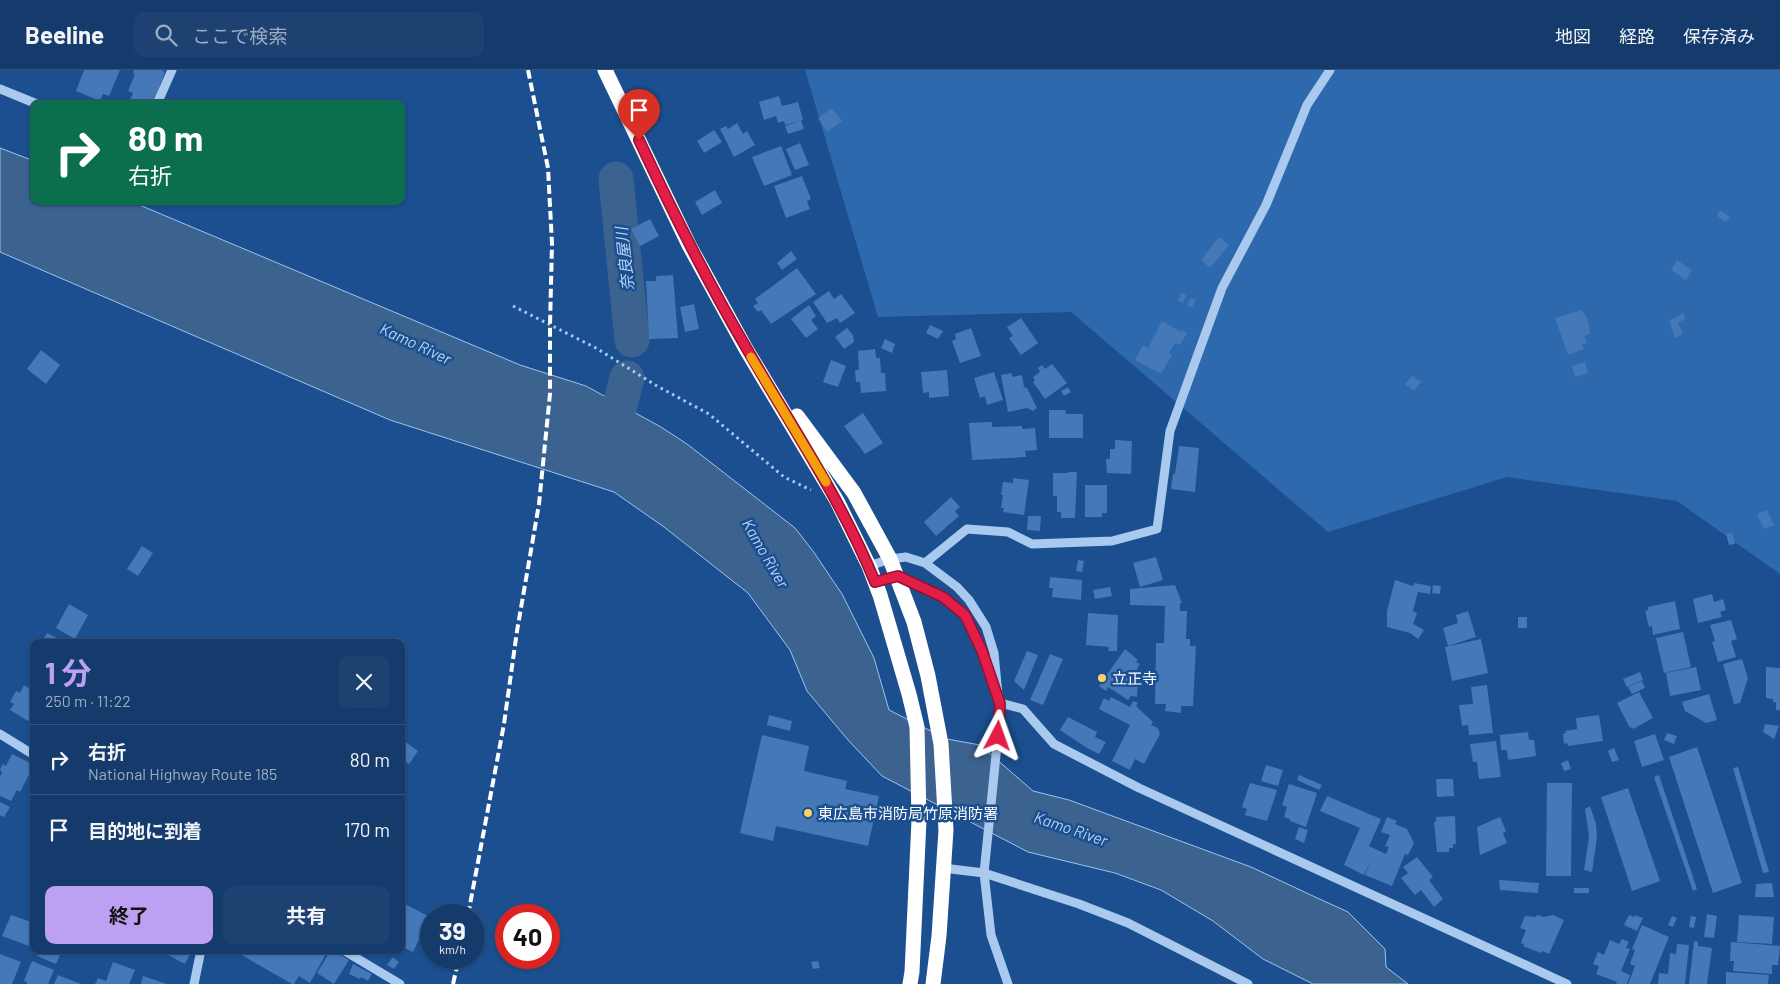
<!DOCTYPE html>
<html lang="ja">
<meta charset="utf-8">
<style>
:root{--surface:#143b6b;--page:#1d4271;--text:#f1f3f6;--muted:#9dadc1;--line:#33557e;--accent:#bca0f2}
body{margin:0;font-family:Barlow,"Noto Sans JP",sans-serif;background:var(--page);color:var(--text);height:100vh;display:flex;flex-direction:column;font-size:19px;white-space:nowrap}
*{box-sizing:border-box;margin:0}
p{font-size:16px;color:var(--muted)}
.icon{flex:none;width:28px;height:28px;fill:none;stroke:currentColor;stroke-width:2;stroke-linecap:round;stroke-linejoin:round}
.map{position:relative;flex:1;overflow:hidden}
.sheet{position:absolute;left:30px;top:569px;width:375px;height:315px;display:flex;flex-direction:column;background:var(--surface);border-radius:10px;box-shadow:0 1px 4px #0004,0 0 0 1px var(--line)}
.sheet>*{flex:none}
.banner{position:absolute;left:30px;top:30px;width:375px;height:105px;border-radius:10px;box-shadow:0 1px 4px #0004,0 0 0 1px var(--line);background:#0b6e4f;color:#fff;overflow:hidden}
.speed{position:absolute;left:420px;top:834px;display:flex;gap:10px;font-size:25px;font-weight:700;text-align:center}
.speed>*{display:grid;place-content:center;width:65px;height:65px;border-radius:50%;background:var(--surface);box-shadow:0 1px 4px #0004,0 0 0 1px var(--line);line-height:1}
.speed small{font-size:12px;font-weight:400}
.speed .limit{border:8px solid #d22;background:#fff;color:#111}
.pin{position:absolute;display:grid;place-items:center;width:42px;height:42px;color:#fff;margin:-51px -21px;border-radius:50% 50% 50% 0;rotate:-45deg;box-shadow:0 0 5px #0007}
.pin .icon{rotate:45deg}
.me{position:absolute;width:55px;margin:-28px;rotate:4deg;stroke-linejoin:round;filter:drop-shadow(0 0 4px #0008)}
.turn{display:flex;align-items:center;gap:18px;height:105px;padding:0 15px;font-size:22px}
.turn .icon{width:65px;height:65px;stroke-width:2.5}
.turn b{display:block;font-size:35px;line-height:42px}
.round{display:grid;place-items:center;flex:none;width:52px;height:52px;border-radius:10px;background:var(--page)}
.headline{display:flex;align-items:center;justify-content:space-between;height:85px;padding:0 15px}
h1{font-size:30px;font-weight:700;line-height:38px;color:var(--accent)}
.cta{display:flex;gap:10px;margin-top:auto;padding:10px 15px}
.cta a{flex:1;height:58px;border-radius:10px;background:var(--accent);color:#111;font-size:20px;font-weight:700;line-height:58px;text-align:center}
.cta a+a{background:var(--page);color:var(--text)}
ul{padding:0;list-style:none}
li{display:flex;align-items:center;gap:15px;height:70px;padding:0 15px;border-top:1px solid var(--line)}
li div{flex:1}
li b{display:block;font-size:19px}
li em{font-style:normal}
header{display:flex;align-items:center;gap:30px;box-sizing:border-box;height:70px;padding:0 25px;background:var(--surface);border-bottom:1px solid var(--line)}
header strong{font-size:24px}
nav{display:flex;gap:28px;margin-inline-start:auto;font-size:18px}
.search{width:350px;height:45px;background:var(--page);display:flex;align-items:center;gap:12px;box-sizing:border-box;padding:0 18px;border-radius:10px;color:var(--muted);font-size:19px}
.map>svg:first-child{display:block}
</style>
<header>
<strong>Beeline</strong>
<div class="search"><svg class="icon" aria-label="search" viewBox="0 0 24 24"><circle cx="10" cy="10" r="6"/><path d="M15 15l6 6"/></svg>ここで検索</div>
<nav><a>地図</a><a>経路</a><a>保存済み</a></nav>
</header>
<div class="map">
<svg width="1780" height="914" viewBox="0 0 1780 914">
<rect width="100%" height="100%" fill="#1b4f8f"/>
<!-- green -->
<path fill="#2e69ad" d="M805,0H1780V504L1677,431L1507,407L1328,462L1071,242L878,247Z"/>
<!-- water -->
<path fill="#3c6290" stroke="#9cc4f0" d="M0,78L34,91V131H130L520,295L586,316L661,357L687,374L795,458L813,481L842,524L874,588L889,640L947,669L980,675L1033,721L1069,730L1251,797L1313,826L1348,842L1385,879L1386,897L1408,914H1313L1263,889L1213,851L1161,820L1115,803L1028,782L882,706L848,670L807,621L790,580L748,523L664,457L614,422L390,350L0,182Z"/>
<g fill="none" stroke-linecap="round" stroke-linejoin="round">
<!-- river -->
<path stroke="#3c6290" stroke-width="35" d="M616,109L632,270
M613,363L627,308"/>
</g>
<!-- building -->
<path fill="#4478b7" d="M84,0H120L109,26L103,24L100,31L76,21Z
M134,0H161L165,2L153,34H133L129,32L133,23L128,21L135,4H133Z
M779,26L782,36L798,32L803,50H801L804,59L788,64L785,56L799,51L785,55L784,51L778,53L776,46L764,50L759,32Z
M832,38L842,51L827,62L818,48Z
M737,53L743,64L747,61L755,75L734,87L720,59L726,56L728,59Z
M714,60L722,72L704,83L697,71Z
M800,73L809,95L795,100L786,79Z
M781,76L792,105L764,116L752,87Z
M802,106L811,129L807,131L810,139L786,148L774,116Z
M715,120L722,133L702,145L695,132Z
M1720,140L1730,147L1726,152L1717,146Z
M650,149L659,166L640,176L631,159Z
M1219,167L1229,175L1210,198L1201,190Z
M791,181L797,189L782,200L777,193Z
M1677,190L1692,200L1686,210L1671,200Z
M797,198L816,224L771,254L761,240L758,242L753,236L758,233L755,229Z
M673,205L678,268L649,269L646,211H656V206Z
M829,221L834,229L841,224L855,243L840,253L837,248L827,253L813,232Z
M1181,223L1186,225L1183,233L1178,231Z
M1191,228L1196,230L1192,237L1187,235Z
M694,234L699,259L685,262L680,237Z
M809,235L816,246L811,250L818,259L806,268L791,249Z
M1581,240L1587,247L1590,262L1589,264L1584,266L1587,273L1582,274L1584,279L1568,285L1555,248Z
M1683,243L1686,248L1678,253L1683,264L1675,268L1669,251Z
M1021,248L1038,273L1021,285L1009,268L1013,266L1007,257Z
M1162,251L1181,262L1182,260L1187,263L1180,275L1175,273L1169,283L1172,285L1161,304L1135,290L1143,275L1148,278Z
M930,255L943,261L938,269L926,263Z
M847,258L853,265L854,272L844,279L835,267Z
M971,258L981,286L960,293L952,271L956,269L955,264Z
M885,269L895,274L892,283L881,278Z
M875,279L876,288H880L881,303H885L886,321L861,323L860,312H856L855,300H859L858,281Z
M41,280L60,295L46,314L27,299Z
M831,290L846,296L838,317L823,312Z
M1585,292L1588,303L1575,307L1572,296Z
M1052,294L1067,313L1045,329L1033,312L1035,310L1033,307L1040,302L1038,298L1042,295L1045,299Z
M947,300L949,326L929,328V322L923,323L921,302Z
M994,302L1003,330L987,335L985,326L980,328L974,308Z
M1012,303V307L1022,305L1024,317L1027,318L1037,338L1033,341L1027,338L1008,342L1001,305Z
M1412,306L1421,312L1414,321L1405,314Z
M1068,317L1071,322L1064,326L1061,321Z
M1049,340H1065L1066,344H1083V368H1049Z
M863,343L883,373L865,384L844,356Z
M992,352V357L1022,356V359L1035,358L1037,380L1025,381L1026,387L972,390L969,353Z
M1115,370L1132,371L1131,404L1107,403L1106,389H1110V379H1115Z
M1179,376L1199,378L1195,422L1171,419L1173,404H1175Z
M1068,402H1077L1075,448H1061V442H1057V426H1053V403H1068Z
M1013,408L1029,410L1024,445L1003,442L1004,438H1001L1003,425H1001L1003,412L1013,413Z
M1085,415H1107V443H1102V447H1085Z
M951,427L960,437L955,441L959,446L936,466L924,452Z
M1767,440L1774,455L1764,459L1757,444Z
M1028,446H1041L1040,461L1027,460Z
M1732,462L1735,474L1729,475L1726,464Z
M142,476L153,483L138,506L127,499Z
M1156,487L1163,510L1140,517L1133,493Z
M1078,490L1084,491L1082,502L1076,501Z
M1050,507L1082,510L1081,530L1052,527L1053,518H1049Z
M1395,510L1413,516L1414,513L1431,516L1430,524L1418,522L1413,541L1417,543L1413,554L1424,560L1418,569L1410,563L1387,557V541Z
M1175,515L1182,533H1180V541H1187L1186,569H1190V576H1196L1193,636H1181V643L1165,641L1166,634H1155L1156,573H1164L1165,536L1130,535V519Z
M1433,515L1441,516L1440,524L1432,523Z
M1110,517L1112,526L1095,529L1093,520Z
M1712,524L1714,532L1723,529L1726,540L1720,542L1722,547L1698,553L1693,529Z
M1675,531L1680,559L1653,565L1652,556L1649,557L1645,541L1648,540V537Z
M69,534L88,545L75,569L56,558Z
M1468,541L1476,567L1448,576L1443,558L1458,553L1456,545Z
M1088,543L1118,545L1117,581H1108L1109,577L1086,575Z
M1518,547H1527V558H1518Z
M1731,550L1737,569L1731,571L1736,587L1718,592L1712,572L1715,571L1710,555Z
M1683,562L1691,597L1664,603L1656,568Z
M47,563L65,572H42Z
M1481,569L1488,603L1452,611L1445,577Z
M1125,579L1138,590L1136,592L1140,594L1137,599L1140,602L1136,608L1138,609L1137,627L1131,626L1128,630L1108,617L1106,621L1099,616Z
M1027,581L1038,585L1024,620L1014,611Z
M1050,584L1063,589L1043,635L1030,630Z
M1742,589L1748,608L1740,633L1734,634L1723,594Z
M1696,597L1701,620L1670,626L1666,603Z
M1766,597L1780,598V640H1776V632H1773V629L1766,628Z
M1640,602L1643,610L1627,617L1623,609Z
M1642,611L1645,618L1632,624L1628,617Z
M24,615L28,618L30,615L34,617V640L28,651L10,640L14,634L10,632L16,621L20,623Z
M1487,615L1493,663L1469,665L1468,655L1462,656L1459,635L1473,634L1471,617Z
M1639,622L1653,648L1633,659L1632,657L1630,658L1617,633Z
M1709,624L1717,650L1706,653L1685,641L1682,632Z
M1111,627L1130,637L1133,631L1138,633L1136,636L1153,652L1151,655L1158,658L1160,664L1144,694L1135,689L1130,700L1112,691L1130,655L1099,639L1104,628L1109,631Z
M769,645L792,651L790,661L767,655Z
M1599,645L1603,671L1568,676L1567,673L1564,674L1563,664L1566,663L1565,661L1577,659L1576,648Z
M1068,647L1097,662L1095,667L1106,672L1099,684L1087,678L1060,660Z
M1765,654L1779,656L1774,669L1763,662Z
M1528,662L1529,670H1534L1536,686L1508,690L1507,680H1501L1500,665Z
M1667,663L1677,666L1674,674L1664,670Z
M1655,664L1664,690L1642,697L1634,671Z
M762,665L809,676L804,701L847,711L845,719L879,726L868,776L776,756L773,771L740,763Z
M401,669L418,681L409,694L403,690L401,692Z
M1496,671L1501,707L1479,709L1477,692H1473L1470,674Z
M1697,677L1742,813L1713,823L1669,687Z
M1614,678L1619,690L1612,692L1608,681Z
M12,684L34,695L20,722L17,720L11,731L0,726V706L2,703L0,699L3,694L6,696Z
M1568,690L1571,699L1564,701L1561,693Z
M1266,695L1283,700L1278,716L1261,711Z
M1738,697L1751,741L1769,802L1763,803L1748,750L1733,698Z
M1299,705L1322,715L1319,720L1297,710Z
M1659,705L1697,819L1693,821L1654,707Z
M1436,709H1453L1454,726L1437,727Z
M1250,713L1277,720L1267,751L1245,745L1247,739L1242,737Z
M1547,713H1572L1571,806H1546Z
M1289,714L1317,723L1306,757L1290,751V749L1284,747L1287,737L1282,735Z
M1628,718L1660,811L1632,821L1601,727Z
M1327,726L1381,749L1369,776L1375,779L1386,784L1389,777L1385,776L1390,765L1381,762L1387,747L1397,751L1395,754L1407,759L1414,773L1408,785L1405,784L1392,816L1365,805L1370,792L1364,805L1344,795L1360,758L1320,741Z
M0,732L10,737L4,747L0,745Z
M1590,736L1596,754L1597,767L1592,802L1584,800L1589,767L1585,739Z
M1455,746L1456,774H1453V778H1449V782H1437L1434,752H1436V747Z
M1500,747L1506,761L1503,763L1507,773L1480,785L1477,757Z
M1299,757L1308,760L1304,773L1295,769Z
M1417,787L1433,807L1429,810L1443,829L1434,837L1421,820L1415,825L1401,808L1408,803L1403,797Z
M1499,810L1539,813L1538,823L1500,820Z
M1772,813L1774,827H1755L1756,814Z
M1574,818H1589V823H1574Z
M405,834L430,847L413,882L401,876V843Z
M1707,844L1717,846L1714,868L1704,867Z
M11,845L34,853V873L32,877L2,866Z
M1537,845L1544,847L1553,845L1564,850L1549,884L1542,881L1541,883L1523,876L1524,874L1521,873L1526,860L1520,858L1525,846L1536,847Z
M1629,845L1634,847L1635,845L1643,848L1637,861L1624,855Z
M1739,845L1774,847L1772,874L1737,872Z
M1672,846L1677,848L1673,857L1668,855Z
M1691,846L1696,847L1694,858L1689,857Z
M1642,855L1669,867L1650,914H1628L1635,896L1630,894L1635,880L1632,879Z
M1622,869L1629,872L1626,878L1630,879L1621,901L1630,905L1627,914H1616L1617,912L1596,904L1599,896L1593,894L1598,882L1604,885L1610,870L1619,874Z
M1694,871L1698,872V876L1712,878L1707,914H1689Z
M1731,872L1780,876L1778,895H1772V904L1733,901L1734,891H1730Z
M1677,874L1689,875L1685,914H1658L1659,903L1668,904L1670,883L1676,884Z
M39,880H62L56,894L37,886Z
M170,880H192L185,894L168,885Z
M240,880H328L310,913L299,906L294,914H292L238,883Z
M331,880L349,890L334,914L317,903Z
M0,884L21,892L12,914H0Z
M393,887L399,892L394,899L387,895Z
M32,891L54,900L48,914H27V912L24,911Z
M818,891L820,898L813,899L811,892Z
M113,892L135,900L129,914H95L98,908L106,911Z
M353,894L372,904L368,911L361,907L360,909L349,904Z
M1726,902L1769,905L1768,914H1726Z
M58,905L81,914H54Z
M143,906L167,914H141Z"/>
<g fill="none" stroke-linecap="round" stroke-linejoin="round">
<!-- path -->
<path stroke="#a9c9ee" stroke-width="3" stroke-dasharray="2.5 4" stroke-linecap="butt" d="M513,236L596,278L657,316L709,344L784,407L811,420"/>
<!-- minor -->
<path stroke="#a9c9ee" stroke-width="9" d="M0,19L37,34
M157,34L172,0
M925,493L967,459L1008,462L1032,474L1112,471L1157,459L1170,361L1222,218L1266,135L1307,35L1330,0
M869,496L890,489L906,487L925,493L957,517L969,530L986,557L994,583L1000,646L984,803L991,865L1008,914
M875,512L898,506L943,527L965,545L982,581L994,617
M1000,633L1023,639L1054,674L1139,718L1567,914
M0,664L34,685
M943,798L984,803L1079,834L1128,853L1248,914
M343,880L400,914
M194,914L201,880"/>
<!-- highway -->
<path stroke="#fff" stroke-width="15" d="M605,0L689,175L746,279L837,431L869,496L880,525L909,624L917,657L919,750L912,902L910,914
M797,346L854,423L890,489L914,552L928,606L941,674L946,760L939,866L933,914"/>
<!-- rail -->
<path stroke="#fff" stroke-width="4" stroke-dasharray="9 4" stroke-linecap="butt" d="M468,845L504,654L517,561L539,434L550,324V255L552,174L548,98L528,0
M453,914L459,888"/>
</g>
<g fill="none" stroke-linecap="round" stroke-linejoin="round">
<!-- route casing -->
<g stroke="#92132f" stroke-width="12">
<path id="route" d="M639,70C672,141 707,211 747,279C791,356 841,429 875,512L898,506L943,527L965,545L982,581L1000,634L998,666"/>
</g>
<!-- route -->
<use href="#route" stroke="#e11d48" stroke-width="9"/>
<!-- slow -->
<path stroke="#f59e0b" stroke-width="9" d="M751,287L826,412"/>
</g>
<!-- markers -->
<g fill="#ffd166" stroke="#1b4f8f" stroke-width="2">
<circle cx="1102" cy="608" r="5"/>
<circle cx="808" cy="743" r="5"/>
</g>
<g text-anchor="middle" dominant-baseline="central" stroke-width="5" stroke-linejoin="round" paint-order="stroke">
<!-- poi labels -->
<g font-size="15" fill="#fff" stroke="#1b4f8f" text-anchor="start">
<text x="1112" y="608">立正寺</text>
<text x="818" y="743">東広島市消防局竹原消防署</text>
</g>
<!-- water labels -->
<g font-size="16" font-style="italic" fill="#b5d3f5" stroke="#1b4f8f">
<text transform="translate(624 189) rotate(-96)">奈良屋川</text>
<text transform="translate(416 273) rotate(25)">Kamo River</text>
<text transform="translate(766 483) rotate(60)">Kamo River</text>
<text transform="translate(1071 758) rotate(19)">Kamo River</text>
</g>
</g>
</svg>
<div class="speed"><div>39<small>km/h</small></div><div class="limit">40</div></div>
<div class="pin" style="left:639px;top:70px;background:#d93025"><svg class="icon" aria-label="arrive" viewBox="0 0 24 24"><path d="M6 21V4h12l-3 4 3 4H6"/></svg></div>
<svg class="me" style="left:998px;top:666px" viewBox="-20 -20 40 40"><path d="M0-17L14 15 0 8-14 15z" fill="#e11d48" stroke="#fff" stroke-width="4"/></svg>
<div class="banner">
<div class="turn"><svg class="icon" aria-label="right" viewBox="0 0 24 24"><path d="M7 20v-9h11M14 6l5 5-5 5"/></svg><div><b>80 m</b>右折</div></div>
</div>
<section class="sheet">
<div class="headline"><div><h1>1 分</h1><p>250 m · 11:22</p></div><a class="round"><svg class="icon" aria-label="close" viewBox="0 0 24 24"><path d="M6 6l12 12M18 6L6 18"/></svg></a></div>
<ul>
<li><svg class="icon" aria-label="right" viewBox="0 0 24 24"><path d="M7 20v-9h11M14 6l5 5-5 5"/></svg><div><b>右折</b><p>National Highway Route 185</p></div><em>80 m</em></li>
<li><svg class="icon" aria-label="arrive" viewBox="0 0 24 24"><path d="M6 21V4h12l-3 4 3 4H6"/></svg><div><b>目的地に到着</b></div><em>170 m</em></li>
</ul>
<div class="cta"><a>終了</a><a>共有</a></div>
</section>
</div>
